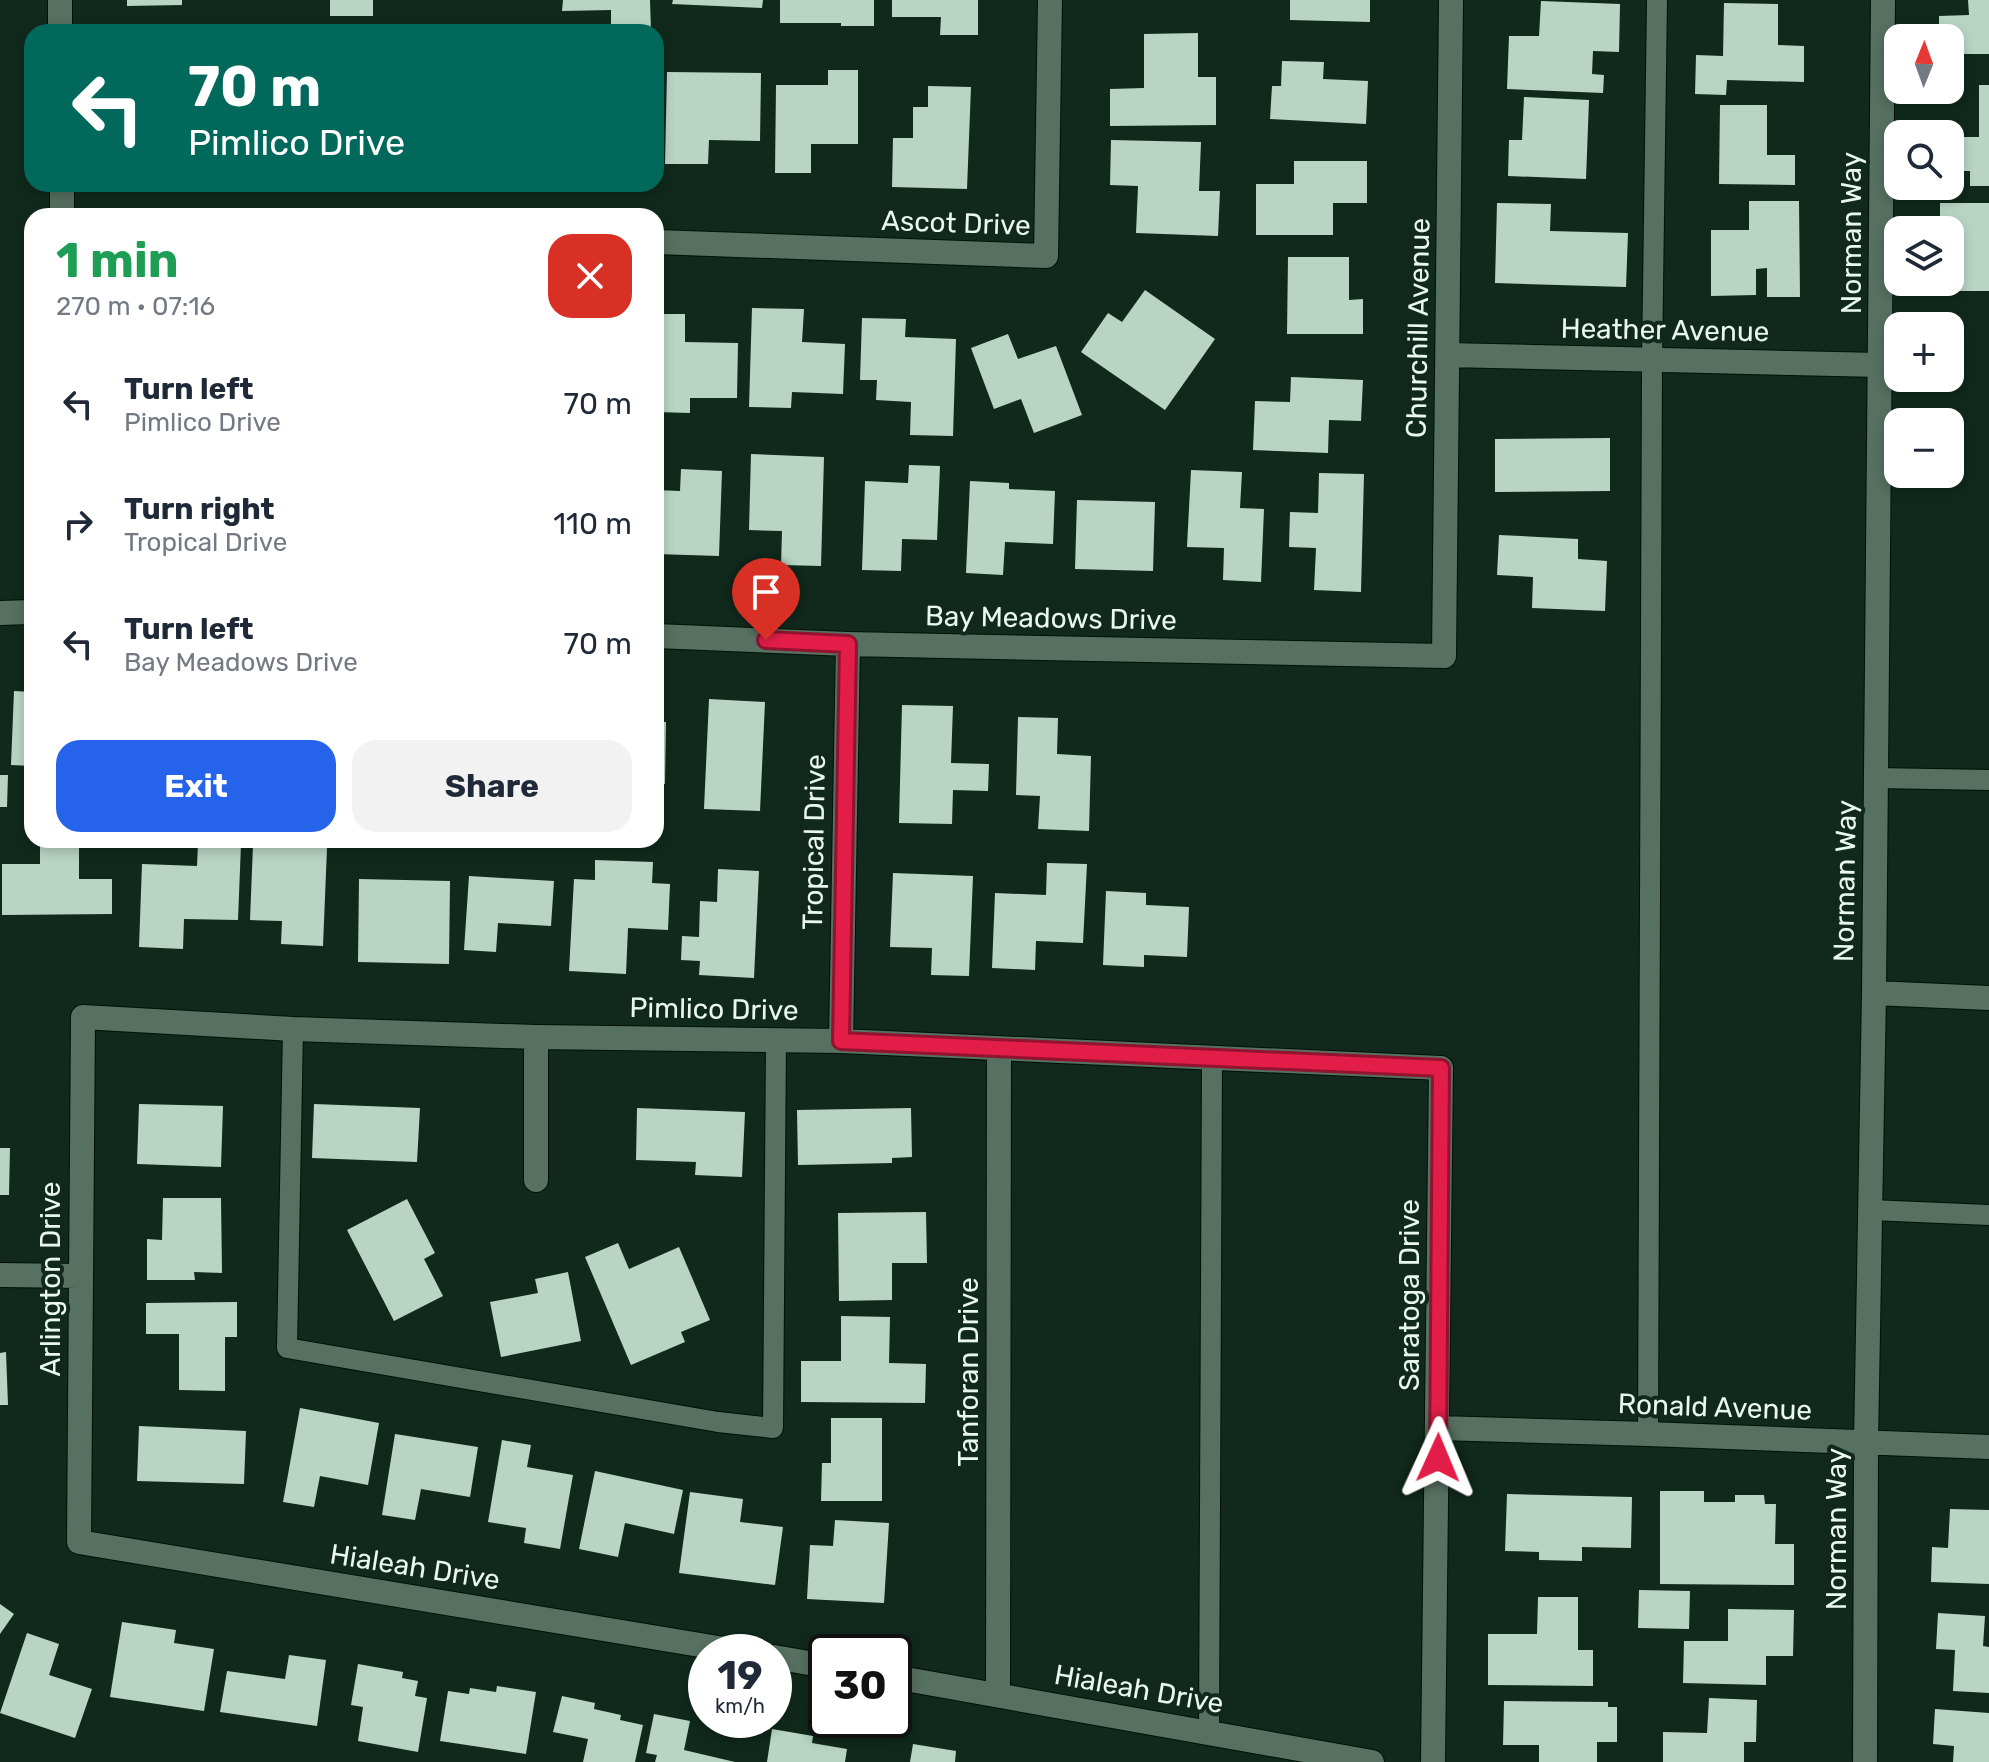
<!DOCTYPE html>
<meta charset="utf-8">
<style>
:root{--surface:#fff;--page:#f2f2f3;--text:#1f2937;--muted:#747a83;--accent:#2563eb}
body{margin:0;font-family:Rubik,sans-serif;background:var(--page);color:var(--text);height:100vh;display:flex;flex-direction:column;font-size:30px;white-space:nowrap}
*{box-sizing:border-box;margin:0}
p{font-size:26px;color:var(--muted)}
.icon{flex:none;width:44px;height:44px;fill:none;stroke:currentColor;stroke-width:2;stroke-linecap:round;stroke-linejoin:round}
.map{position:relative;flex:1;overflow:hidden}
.details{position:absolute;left:24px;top:208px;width:640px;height:640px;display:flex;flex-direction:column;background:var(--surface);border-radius:24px;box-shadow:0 4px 12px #0003}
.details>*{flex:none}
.top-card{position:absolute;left:24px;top:24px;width:640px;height:168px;border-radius:24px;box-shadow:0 4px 12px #0003;background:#00695c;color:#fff;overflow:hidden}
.needle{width:52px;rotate:1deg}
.buttons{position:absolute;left:1884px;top:24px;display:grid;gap:16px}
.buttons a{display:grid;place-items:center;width:80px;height:80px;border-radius:16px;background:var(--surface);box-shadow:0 4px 12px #0003;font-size:40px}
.speed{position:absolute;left:688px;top:1634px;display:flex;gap:16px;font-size:40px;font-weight:700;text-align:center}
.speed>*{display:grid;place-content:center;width:104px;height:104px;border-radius:50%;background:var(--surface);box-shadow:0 4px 12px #0003;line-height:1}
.speed small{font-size:20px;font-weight:400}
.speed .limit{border:4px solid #111;border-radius:12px;background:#fff;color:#111}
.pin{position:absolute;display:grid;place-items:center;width:68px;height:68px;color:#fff;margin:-82px -34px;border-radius:50% 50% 50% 0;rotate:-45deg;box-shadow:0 0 8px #0007}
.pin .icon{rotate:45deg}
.me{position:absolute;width:88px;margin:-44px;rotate:1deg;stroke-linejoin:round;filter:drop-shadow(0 0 6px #0008)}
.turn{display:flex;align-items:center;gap:28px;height:168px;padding:0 32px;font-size:36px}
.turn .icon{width:104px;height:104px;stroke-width:2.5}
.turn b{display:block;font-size:56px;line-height:68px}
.round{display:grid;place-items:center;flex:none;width:84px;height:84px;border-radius:24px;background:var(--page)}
.overview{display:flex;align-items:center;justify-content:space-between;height:136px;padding:0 32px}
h1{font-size:48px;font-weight:700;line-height:60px;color:#1e9e55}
.action{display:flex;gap:16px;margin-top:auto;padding:16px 32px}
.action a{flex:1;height:92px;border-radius:24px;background:var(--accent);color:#fff;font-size:32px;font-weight:700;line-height:92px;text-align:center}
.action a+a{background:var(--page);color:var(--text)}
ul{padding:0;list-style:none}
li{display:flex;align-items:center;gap:24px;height:120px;padding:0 32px}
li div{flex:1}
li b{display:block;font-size:30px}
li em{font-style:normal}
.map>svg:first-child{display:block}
</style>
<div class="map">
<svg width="1989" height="1762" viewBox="0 0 1989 1762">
<rect width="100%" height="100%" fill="#10291c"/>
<!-- building -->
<path fill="#b8d5c4" d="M127,0H182V5L127,6Z
M330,0H373V16H330Z
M563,0H650L651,32H611V10L562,11Z
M673,0H763L762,8L672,4Z
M780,0H874V26H841V23H780Z
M892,0H978V35H940L941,17H892Z
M1290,0H1370V22L1290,20Z
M1968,0H1989V54H1950V38H1939V16L1969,15Z
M1541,1L1620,4L1619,52L1593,51L1592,74L1604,75L1603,93L1507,89L1509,36H1539Z
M1724,3L1778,4V45L1804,46V82L1727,80L1726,95L1695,94L1696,55L1723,56Z
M1198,33V77H1216V125L1110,126V89L1144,88V34Z
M1282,61L1324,62L1323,79L1368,81L1366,124L1270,119L1272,86H1281Z
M828,70H858V144H811V173H775L776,85H828Z
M667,72L761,73L760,141L709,140L708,164H665Z
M1979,85H1989V186H1970V171H1950V137H1979Z
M928,86L971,87L967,189L892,187L893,138H913V107H928Z
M1524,97L1589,100L1586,179L1508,176L1509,140H1522Z
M1720,105H1767V155H1795V185L1719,184Z
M1111,140L1201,142L1199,191H1220L1218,236L1136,233L1138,186L1110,185Z
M1294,161H1367V203H1333V235H1256V184H1294Z
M1749,201H1799L1800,297H1767V268L1756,269V295L1711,296V230H1749Z
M1497,203L1551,204L1550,231L1628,233L1626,287L1495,283Z
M1940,203H1989V291H1935V282H1950V230H1940Z
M1288,257H1349V300L1363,299V334H1287Z
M1145,290L1215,339L1165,410L1081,352L1108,313L1122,322Z
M752,308L804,309L802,342L845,344L843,394L792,392L791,408L749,407Z
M656,314H685V342L738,343L737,398H690V413L656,412Z
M862,318L906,319L905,337L956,339L953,436L910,435L911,402L876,400L877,380H860Z
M1008,334L1018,359L1056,346L1082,415L1034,433L1021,399L994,409L971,348Z
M1291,377L1363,380L1361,421L1329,420L1328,453L1253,450L1255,401L1290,402Z
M1610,438V491L1495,492V439Z
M751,454L824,457L821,566L781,565L782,531L749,530Z
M909,465L940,466L937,540L902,539L901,571L862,570L865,481L908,483Z
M681,469L722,471L719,556L656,554V490L680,491Z
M1191,470L1242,472L1240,508L1264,509L1261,582L1223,580L1224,548L1187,547Z
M1319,473L1364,474L1361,592L1314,590L1316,548L1289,547L1290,512L1318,513Z
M970,481L1009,483V489L1055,491L1053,544L1005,542L1003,575L966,573Z
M1077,500L1155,502L1153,571L1075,569Z
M1499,535L1578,539V559L1607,561L1605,611L1532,608L1533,577L1497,575Z
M14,691L32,692V766L11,765Z
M709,699L765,702L760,811L704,809Z
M902,705L953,706L951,763L989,764L988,791L953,790L952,824L899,823Z
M1018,717L1058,718L1057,754L1091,756L1089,831L1038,829L1040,796L1016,795Z
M656,722H666L665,784H656Z
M0,775H8L7,807H0Z
M40,840H79V879H112V914L2,915V864H40Z
M198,843L241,844L238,920L184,919L183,949L139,947L142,864L197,866Z
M253,845L327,848L323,946L281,944L282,921L250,920Z
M595,860L653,862L652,883L670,884L668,930L628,928L626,974L569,971L574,879L595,880Z
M1047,863L1087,864L1083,943L1036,941L1035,970L992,968L995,893L1046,895Z
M718,869L759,871L754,978L699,975L700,961L681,960L682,936L699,937L700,901L717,902Z
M893,873L973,876L969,976L931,975L932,948L890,947Z
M469,876L554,881L551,926L498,923L496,952L464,950Z
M359,879L450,881L449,964L358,962Z
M1106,891L1146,893V905L1189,907L1187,957L1144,955V967L1103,965Z
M139,1104L223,1106L221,1167L137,1164Z
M314,1104L420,1108L417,1162L312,1158Z
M637,1108L745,1112L742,1177L695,1175L696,1162L636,1160Z
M911,1108L912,1157L892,1158V1163L798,1165L797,1110Z
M0,1148H10L9,1195H0Z
M163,1198H221L222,1273L194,1272L195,1280H147V1239L162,1240Z
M407,1199L435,1253L424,1259L443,1296L394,1321L347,1230Z
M926,1212L927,1263H892V1300L839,1301L838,1213Z
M618,1243L629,1269L679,1247L710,1320L681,1332L685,1342L631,1365L585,1257Z
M568,1272L581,1341L501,1357L490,1302L538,1293L535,1279Z
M237,1302V1337H225V1391L179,1390V1334H146V1303Z
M841,1316L890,1317L889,1363L926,1364L925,1403L801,1402V1361H841Z
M6,1352L8,1405H0V1353Z
M300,1408L379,1423L368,1485L320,1476L314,1507L283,1502Z
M831,1418H882V1501H821L822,1463H831Z
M139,1426L246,1431L244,1484L137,1481Z
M395,1434L478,1447L470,1497L421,1489L415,1520L382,1515Z
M502,1440L531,1445L527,1467L573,1475L560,1549L524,1543L526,1528L488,1522Z
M595,1471L683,1490L674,1534L625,1523L618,1557L579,1549Z
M1660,1491H1704V1502H1735V1495H1764L1765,1504H1776L1775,1544H1794V1585L1660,1584Z
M690,1492L743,1499L740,1522L783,1527L775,1585L679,1573Z
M1507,1494L1632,1497L1631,1548L1582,1547V1561L1539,1560V1552L1505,1551Z
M1950,1509L1989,1510V1584L1931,1582L1932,1547L1948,1548Z
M835,1520L889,1523L884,1603L807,1599L810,1545L833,1546Z
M1639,1590L1690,1591L1689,1629L1638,1628Z
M1538,1597H1578V1650H1593V1686L1488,1685V1634H1537Z
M0,1604L14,1614L0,1634Z
M1728,1609L1794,1610L1793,1656H1766V1685L1683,1683L1684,1641H1728Z
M1938,1613L1985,1616L1983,1646L1989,1647V1693L1953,1691L1955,1650L1936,1649Z
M122,1622L176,1630L174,1643L214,1649L204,1711L110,1697Z
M27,1633L59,1644L49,1675L92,1689L75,1738L0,1713Z
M289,1655L326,1660L317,1726L220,1712L227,1671L285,1679Z
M358,1664L403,1672L402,1678L418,1681L415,1696L427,1698L418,1752L358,1741L363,1707L351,1705Z
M497,1686L536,1692L526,1754L440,1741L448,1691L469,1694L470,1688L496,1692Z
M562,1696L595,1703L594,1709L621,1715L620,1720L643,1725L635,1762H583L588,1739L553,1732Z
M1709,1698L1757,1700L1756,1742H1744V1762H1663V1732L1707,1733Z
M1504,1701L1608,1702V1707H1617V1742H1597V1762H1539V1745H1503Z
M1935,1709L1989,1713V1762H1953L1954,1746L1933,1744Z
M654,1714L690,1721L684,1750L735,1762H655L657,1755L646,1753Z
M772,1729L813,1736L812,1743L847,1749L845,1762H767Z
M913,1744L956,1751L955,1762H910Z"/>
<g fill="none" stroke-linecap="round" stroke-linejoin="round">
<!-- service casing -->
<g stroke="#001106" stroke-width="22">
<path id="service" d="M1876,778L1989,780
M293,1029L287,1348L718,1422L773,1428L776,1040
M1870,1210L1989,1215
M1648,1434L1652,361L1657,0
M1209,1733L1212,1058"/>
</g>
<!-- minor casing -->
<g stroke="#001106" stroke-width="26">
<path id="minor" d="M60,0V32
M62,184V216
M656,242L1046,256L1050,0
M1448,355L1880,365
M0,613L32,612
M656,636L848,644L1444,656L1451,0
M1874,993L1989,998
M841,1041L848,644
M536,1180V1037
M0,1275L80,1276
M1438,1428L1648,1434L1989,1447
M742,1652L79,1542L83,1017L293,1029L536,1037L841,1041L1441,1068L1433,1762
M774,1657L826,1666
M894,1677L1372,1762
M998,1694L999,1049
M1865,1762L1866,1443L1874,993L1883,0"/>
</g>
<!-- service -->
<use href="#service" stroke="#567061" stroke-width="20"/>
<!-- minor -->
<use href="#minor" stroke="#567061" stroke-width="24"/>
</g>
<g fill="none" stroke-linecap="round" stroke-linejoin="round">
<!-- route casing -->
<g stroke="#92132f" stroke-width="20">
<path id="route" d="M766,640L848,644L841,1041L1441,1068L1438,1458"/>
</g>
<!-- route -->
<use href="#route" stroke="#e11d48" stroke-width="14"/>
</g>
<g text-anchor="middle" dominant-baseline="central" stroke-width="8" stroke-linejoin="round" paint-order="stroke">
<!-- street labels -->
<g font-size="28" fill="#e9f7ee" stroke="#10291c">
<text transform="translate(956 223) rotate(2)">Ascot Drive</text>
<text transform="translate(1851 233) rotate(-90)">Norman Way</text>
<text transform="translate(1418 328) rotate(-89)">Churchill Avenue</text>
<text transform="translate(1665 330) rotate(1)">Heather Avenue</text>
<text transform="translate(1051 618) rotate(1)">Bay Meadows Drive</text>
<text transform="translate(814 842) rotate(-89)">Tropical Drive</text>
<text transform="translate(1845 881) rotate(-89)">Norman Way</text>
<text transform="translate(714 1009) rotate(1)">Pimlico Drive</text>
<text transform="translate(50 1279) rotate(-90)">Arlington Drive</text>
<text transform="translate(1409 1295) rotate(-90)">Saratoga Drive</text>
<text transform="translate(968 1372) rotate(-90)">Tanforan Drive</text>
<text transform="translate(1715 1407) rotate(2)">Ronald Avenue</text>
<text transform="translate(1836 1529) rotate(-90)">Norman Way</text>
<text transform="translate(415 1567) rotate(9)">Hialeah Drive</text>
<text transform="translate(1139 1689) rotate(10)">Hialeah Drive</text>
</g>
</g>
</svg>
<div class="buttons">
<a><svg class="needle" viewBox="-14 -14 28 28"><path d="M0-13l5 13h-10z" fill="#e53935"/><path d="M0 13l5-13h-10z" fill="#747a83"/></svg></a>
<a><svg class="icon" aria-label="search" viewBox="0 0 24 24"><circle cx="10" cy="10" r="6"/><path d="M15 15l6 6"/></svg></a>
<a><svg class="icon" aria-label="layers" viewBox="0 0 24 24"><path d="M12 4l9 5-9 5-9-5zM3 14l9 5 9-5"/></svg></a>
<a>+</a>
<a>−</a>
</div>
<div class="speed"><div>19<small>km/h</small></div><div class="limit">30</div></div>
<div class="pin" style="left:766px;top:640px;background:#d93025"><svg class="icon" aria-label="arrive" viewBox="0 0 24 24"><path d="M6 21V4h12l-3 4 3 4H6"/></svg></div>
<svg class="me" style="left:1438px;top:1458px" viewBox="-20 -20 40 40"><path d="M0-17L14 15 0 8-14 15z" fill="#e11d48" stroke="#fff" stroke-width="4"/></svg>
<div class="top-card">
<div class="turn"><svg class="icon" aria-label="left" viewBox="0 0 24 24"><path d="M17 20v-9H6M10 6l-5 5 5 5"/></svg><div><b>70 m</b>Pimlico Drive</div></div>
</div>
<section class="details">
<div class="overview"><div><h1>1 min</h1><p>270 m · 07:16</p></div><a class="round" style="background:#d93025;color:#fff"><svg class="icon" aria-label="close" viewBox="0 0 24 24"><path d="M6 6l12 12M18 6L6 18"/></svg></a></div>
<ul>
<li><svg class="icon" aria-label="left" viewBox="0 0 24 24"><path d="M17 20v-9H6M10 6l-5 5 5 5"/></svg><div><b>Turn left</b><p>Pimlico Drive</p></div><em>70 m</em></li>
<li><svg class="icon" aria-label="right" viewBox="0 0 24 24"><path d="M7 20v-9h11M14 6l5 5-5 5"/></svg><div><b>Turn right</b><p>Tropical Drive</p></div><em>110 m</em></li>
<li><svg class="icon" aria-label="left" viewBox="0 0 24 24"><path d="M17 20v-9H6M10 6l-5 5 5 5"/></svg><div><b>Turn left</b><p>Bay Meadows Drive</p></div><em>70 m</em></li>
</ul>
<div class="action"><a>Exit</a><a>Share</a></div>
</section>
</div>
